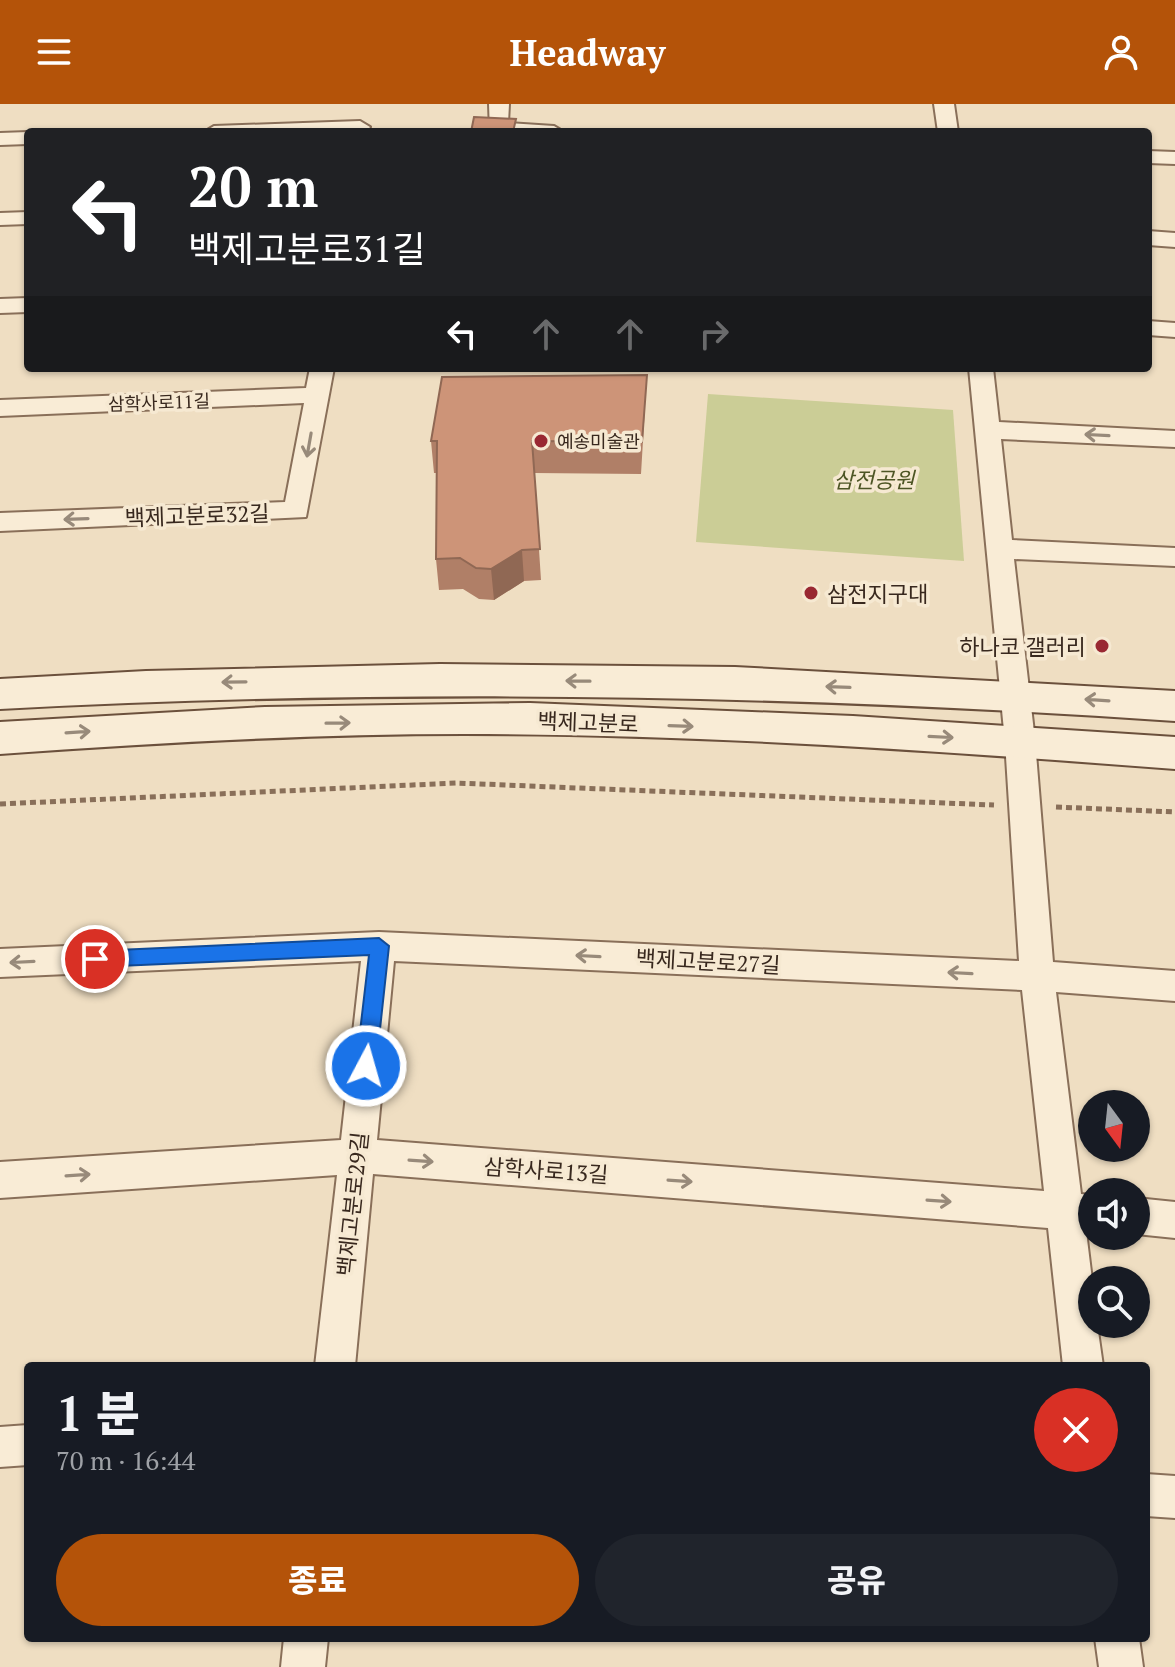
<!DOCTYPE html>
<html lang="ko">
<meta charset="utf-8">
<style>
:root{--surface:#171b24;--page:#20242c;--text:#f1f3f6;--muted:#9ea1a6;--accent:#b45309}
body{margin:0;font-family:"PT Serif","Noto Sans KR",serif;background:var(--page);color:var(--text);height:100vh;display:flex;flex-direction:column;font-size:30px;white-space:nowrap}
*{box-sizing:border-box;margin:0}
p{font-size:26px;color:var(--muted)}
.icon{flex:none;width:44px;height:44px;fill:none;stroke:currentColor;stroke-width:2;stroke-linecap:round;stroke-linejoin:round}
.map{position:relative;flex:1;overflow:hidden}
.sheet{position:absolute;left:24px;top:1258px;width:1126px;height:280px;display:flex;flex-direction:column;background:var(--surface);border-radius:8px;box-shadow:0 2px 6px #0004}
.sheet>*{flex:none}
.hud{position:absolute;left:24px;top:24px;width:1128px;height:244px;border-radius:8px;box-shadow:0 2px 6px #0004;background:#202124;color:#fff;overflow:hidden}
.needle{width:52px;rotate:165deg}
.buttons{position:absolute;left:1078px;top:986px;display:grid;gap:16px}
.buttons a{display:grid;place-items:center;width:72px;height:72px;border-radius:50%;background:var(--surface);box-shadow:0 2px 6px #0004;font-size:40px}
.pin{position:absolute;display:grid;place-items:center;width:68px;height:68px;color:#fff;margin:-34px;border:4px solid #fff;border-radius:50%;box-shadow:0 2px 8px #0007}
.me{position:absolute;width:88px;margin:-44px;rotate:6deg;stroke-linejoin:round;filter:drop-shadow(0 0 6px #0008)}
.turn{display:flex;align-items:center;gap:28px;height:168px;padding:0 32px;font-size:36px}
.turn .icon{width:104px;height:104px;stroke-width:2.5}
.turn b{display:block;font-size:56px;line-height:68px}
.lanes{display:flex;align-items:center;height:76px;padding:0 32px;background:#0003;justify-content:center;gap:40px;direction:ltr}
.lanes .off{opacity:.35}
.round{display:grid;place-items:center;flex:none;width:84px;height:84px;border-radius:42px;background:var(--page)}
.overview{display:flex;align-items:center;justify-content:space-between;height:136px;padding:0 32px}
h1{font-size:48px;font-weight:800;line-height:60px}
.primary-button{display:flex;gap:16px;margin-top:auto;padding:16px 32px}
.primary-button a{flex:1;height:92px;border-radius:48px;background:var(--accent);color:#fff;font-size:32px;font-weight:800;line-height:92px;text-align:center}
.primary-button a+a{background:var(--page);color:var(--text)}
header{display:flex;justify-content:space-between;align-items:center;height:104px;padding:0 32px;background:var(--accent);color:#fff;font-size:36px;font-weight:800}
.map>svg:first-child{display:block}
</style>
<header><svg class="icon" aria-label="menu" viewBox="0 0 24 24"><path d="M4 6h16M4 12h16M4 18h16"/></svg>Headway<svg class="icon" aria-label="person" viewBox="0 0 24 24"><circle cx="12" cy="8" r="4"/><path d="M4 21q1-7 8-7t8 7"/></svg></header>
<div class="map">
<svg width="1175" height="1563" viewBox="0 0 1175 1563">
<rect width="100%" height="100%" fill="#efdec2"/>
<!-- green -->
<path fill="#cbcd96" d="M708,290L953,306L964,457L696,438Z"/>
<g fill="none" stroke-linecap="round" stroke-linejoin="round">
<!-- street casing -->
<g stroke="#896f59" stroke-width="4">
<path id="street" d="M489,0H509L508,19L554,22L564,28H490Z
M934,0H954L958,28H938Z
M360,17L370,23L367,27L204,28L214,22Z
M28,28V40L0,41V29Z
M1148,47L1175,48V60L1148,59Z
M28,108V120L0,121V109Z
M1148,127L1175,129V143L1148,141Z
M28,194V208L0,209V195Z
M1148,217L1175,219V233L1148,231Z
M310,264H334L306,413L0,427V409L285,398L304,299L0,312V296L306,284Z
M969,264H993L999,318L1175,327V343L1001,335L1012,436L1175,444V462L1014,455L1035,637L1053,858L1175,867V897L1056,888L1081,1090L1092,1091V1127H1086L1092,1176V1220H1097L1103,1262H1063L1048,1124L373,1070L355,1262H315L337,1071L0,1094V1058L341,1036L361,857L0,873V845L379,828L1019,857L1005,637ZM394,857L1022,886L1044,1087L377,1036Z
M1136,1094L1175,1098V1134L1136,1130Z
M28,1321V1361L0,1363V1323Z
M1146,1370L1175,1372V1414L1146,1412Z
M284,1534H328L325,1563H281Z
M1095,1534H1139L1143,1563H1099Z"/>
</g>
<!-- secondary casing -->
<g stroke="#6b503c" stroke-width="4">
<path id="secondary" d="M440,560L735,563L1175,587V617C783,590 393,584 0,605V575L146,567Z
M530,599L853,612L1175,633V665C939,647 701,630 464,630C309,630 154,639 0,650V618L265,603Z"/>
</g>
<!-- path -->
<path stroke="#896f59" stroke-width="5" stroke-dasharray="6 4" stroke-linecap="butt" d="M0,700L456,679L994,701
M1056,703L1175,708"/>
<!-- street -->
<use href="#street" fill="#f9ecd6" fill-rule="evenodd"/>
<!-- secondary -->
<use href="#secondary" fill="#f9ecd6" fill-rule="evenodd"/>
</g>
<!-- wall -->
<path fill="#b07f67" d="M645,303L641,370L534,369L541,476L524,477L494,496L479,495L463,485L439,486L436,455L437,369H434L431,337Z"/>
<!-- shaded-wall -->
<path fill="#906854" d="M522,446L524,477L494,496L491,465Z"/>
<!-- building -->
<path fill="#cd9478" stroke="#906854" stroke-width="2" d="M474,13L516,15L513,28H471Z
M647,271L642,338L532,337L540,445L522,446L491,465L476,464L460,454L436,455L437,337H431L442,273Z"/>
<!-- one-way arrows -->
<defs><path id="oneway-shaft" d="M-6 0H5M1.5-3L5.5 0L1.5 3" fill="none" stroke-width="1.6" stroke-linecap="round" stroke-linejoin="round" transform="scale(2)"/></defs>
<g stroke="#988a7a">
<use href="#oneway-shaft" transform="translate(1097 331) rotate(-177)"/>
<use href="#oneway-shaft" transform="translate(309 341) rotate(100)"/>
<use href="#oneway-shaft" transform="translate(76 415) rotate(178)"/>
<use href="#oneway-shaft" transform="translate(578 577) rotate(-179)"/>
<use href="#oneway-shaft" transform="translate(234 578) rotate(179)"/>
<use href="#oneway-shaft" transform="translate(838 583) rotate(-178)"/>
<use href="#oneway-shaft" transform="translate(1097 596) rotate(-176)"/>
<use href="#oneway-shaft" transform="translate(338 619) rotate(-1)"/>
<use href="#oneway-shaft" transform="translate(681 622) rotate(2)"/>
<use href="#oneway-shaft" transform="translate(78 628) rotate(-4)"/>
<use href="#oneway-shaft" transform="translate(941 633) rotate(3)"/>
<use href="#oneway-shaft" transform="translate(588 852) rotate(-177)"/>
<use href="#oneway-shaft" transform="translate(22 858) rotate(177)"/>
<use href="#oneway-shaft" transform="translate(960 869) rotate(-177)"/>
<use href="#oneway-shaft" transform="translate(421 1057) rotate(4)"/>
<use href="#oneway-shaft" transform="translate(78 1071) rotate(-4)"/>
<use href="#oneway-shaft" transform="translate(680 1077) rotate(4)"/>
<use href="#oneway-shaft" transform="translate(939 1097) rotate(4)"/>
</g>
<!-- route -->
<path fill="#1a73e8" stroke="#114b97" stroke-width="2" d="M379,834L389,842L376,962L366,971L356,962L369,851L95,863L85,855L95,847Z"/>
<!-- markers -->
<g fill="#992832" stroke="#f6e9d2" stroke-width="3">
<circle cx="541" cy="337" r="8"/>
<circle cx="811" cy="489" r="8"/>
<circle cx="1102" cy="542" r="8"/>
</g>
<g text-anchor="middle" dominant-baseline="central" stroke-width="7" stroke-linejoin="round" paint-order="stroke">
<!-- far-street labels -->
<g font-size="18" fill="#38281e" stroke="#f6e9d2">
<text transform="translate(159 298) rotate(-2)">삼학사로11길</text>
</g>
<!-- far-poi labels -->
<g font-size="18" fill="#38281e" stroke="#f6e9d2" text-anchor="start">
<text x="557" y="337">예송미술관</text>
</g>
<!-- park labels -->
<g font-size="22" font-style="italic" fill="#4d5524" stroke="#f6e9d2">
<text x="874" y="375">삼전공원</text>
</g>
<!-- street labels -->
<g font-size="22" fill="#38281e" stroke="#f6e9d2">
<text transform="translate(197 411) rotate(-2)">백제고분로32길</text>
<text transform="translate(588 618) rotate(2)">백제고분로</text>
<text transform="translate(708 857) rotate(3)">백제고분로27길</text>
<text transform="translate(546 1066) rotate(4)">삼학사로13길</text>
<text transform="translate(352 1100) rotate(-84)">백제고분로29길</text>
</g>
<!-- poi labels -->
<g font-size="22" fill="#38281e" stroke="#f6e9d2" text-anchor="start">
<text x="827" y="489">삼전지구대</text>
<text x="1086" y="542" text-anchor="end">하나코 갤러리</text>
</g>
</g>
</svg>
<div class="buttons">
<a><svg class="needle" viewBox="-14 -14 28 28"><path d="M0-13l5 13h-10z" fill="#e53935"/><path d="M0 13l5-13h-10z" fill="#9ea1a6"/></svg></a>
<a><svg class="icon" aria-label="sound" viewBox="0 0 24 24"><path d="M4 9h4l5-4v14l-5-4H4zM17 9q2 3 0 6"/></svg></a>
<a><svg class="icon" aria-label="search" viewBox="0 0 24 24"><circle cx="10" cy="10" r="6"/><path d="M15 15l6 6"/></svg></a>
</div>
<div class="pin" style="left:95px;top:855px;background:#d93025"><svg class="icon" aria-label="arrive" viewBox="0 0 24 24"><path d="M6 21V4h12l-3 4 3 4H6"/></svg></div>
<svg class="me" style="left:366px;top:962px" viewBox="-20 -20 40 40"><circle r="17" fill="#1a73e8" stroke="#fff" stroke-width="3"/><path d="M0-11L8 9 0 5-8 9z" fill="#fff"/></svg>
<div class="hud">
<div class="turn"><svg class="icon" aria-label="left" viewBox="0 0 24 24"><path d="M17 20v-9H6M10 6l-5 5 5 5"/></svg><div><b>20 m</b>백제고분로31길</div></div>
<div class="lanes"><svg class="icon" aria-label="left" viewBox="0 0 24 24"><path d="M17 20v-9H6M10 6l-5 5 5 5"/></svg><svg class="icon off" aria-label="ahead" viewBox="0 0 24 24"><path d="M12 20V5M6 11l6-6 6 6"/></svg><svg class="icon off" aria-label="ahead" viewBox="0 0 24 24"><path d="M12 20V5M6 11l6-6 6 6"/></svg><svg class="icon off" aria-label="right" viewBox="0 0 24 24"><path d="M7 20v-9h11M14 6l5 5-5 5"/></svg></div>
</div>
<section class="sheet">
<div class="overview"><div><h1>1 분</h1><p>70 m · 16:44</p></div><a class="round" style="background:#d93025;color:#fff"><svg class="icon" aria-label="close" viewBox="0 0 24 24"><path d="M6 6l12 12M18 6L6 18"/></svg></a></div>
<div class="primary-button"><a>종료</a><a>공유</a></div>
</section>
</div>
